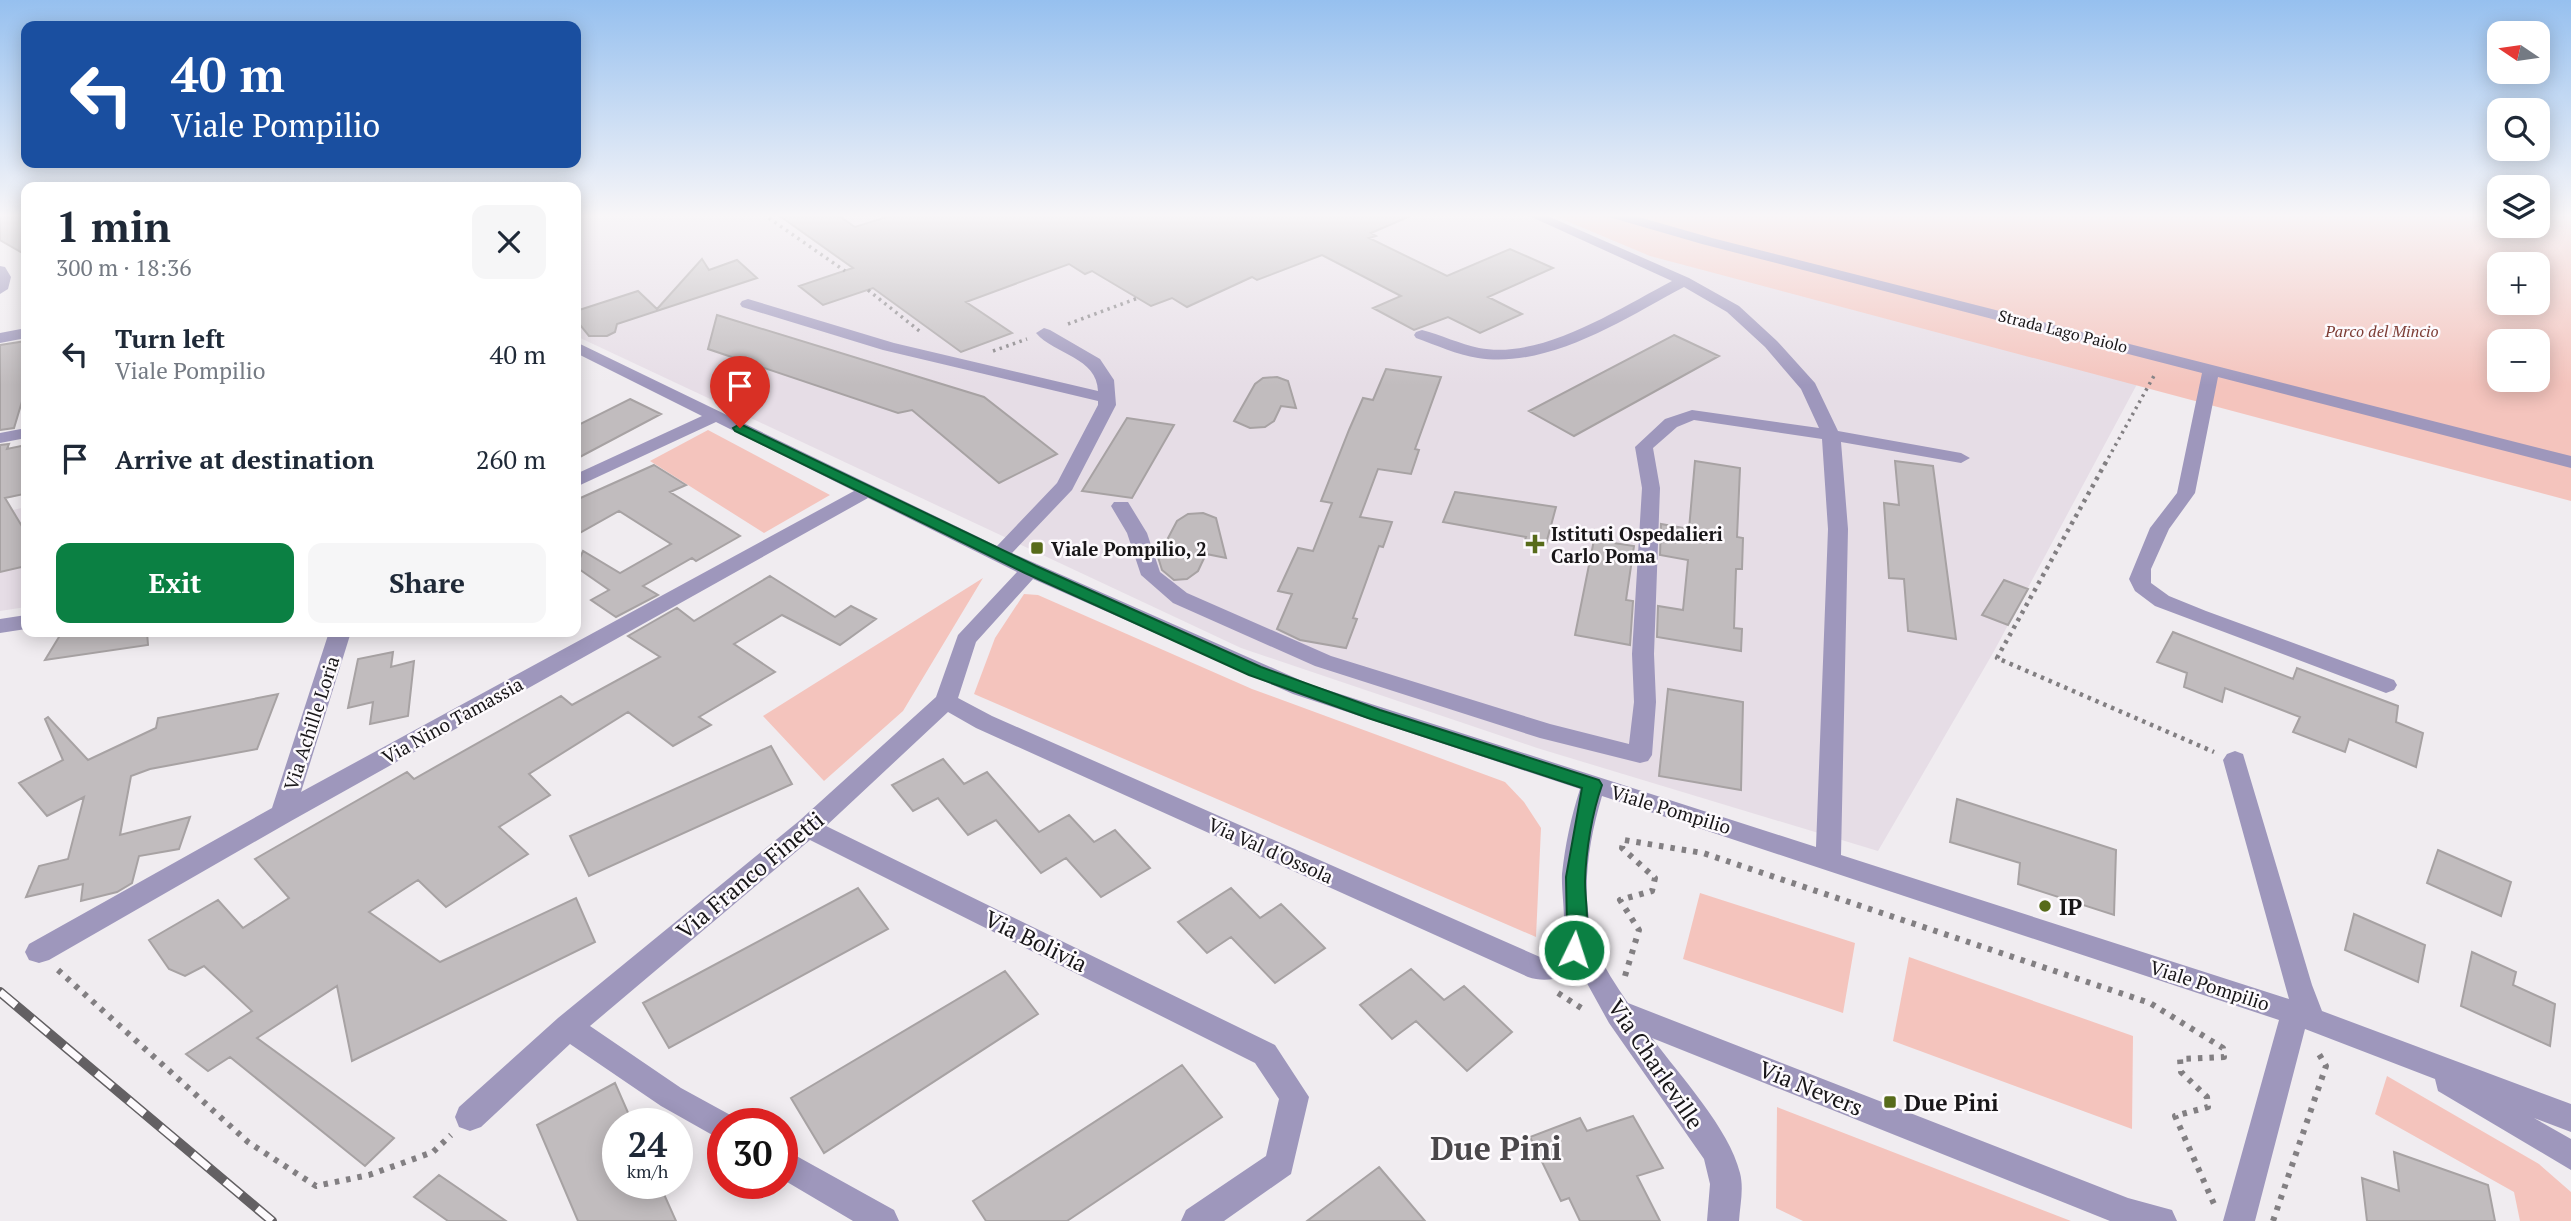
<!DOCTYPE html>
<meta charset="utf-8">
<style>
:root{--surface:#fff;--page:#f6f6f7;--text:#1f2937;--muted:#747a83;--accent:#0b8043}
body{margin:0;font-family:"PT Serif",serif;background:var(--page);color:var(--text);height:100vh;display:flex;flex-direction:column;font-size:26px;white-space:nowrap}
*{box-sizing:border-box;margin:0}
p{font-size:23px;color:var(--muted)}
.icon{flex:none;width:38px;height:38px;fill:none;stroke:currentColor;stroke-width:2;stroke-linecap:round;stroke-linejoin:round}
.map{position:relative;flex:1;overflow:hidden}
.sheet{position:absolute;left:21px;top:182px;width:560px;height:455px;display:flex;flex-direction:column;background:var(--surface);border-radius:14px;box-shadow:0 4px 18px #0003}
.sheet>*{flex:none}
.hud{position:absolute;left:21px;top:21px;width:560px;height:147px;border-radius:14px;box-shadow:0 4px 18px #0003;background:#1a4fa0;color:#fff;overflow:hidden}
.needle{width:46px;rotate:283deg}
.controls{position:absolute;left:2487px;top:21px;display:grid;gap:14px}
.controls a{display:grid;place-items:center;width:63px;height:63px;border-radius:14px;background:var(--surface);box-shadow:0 4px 18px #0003;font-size:35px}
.speed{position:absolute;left:602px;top:1108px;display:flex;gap:14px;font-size:35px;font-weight:700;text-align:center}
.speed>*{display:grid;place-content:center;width:91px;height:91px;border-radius:50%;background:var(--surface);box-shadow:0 4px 18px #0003;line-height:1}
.speed small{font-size:18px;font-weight:400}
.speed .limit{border:10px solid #d22;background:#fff;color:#111}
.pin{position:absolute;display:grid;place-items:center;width:60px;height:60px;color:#fff;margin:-72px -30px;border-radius:50% 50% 50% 0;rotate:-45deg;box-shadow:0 0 7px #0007}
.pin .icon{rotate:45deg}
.me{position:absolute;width:77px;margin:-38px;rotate:4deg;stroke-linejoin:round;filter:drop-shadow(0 0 5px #0008)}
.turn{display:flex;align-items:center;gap:24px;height:147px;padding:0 35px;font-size:32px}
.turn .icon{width:91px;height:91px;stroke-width:2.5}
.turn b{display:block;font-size:49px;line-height:60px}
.round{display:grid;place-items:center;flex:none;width:74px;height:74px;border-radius:14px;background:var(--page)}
.head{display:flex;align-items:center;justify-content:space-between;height:119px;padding:0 35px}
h1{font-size:42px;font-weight:600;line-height:52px}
.cta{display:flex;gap:14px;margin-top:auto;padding:14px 35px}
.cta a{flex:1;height:80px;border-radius:14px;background:var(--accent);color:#fff;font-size:28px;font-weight:600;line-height:80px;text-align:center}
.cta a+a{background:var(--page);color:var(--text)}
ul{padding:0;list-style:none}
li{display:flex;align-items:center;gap:21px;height:105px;padding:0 35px}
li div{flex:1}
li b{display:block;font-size:26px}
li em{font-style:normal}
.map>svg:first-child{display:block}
</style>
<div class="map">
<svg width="2571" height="1221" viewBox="0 0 2571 1221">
<rect width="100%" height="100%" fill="#f0ecf0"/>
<!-- built -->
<path fill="#e6dde6" d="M576,214H1578L2143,373L1993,653L1878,851L1537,748L1241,648L576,336Z
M26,507V607L0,611V513Z"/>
<!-- green -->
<path fill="#f4c4bd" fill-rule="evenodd" d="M1550,214H2499V226H2538V214H2571V501L1650,256ZM2499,264H2538V303H2499ZM2499,341H2538V380H2499Z
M708,430L830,495L764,533L650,461Z
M983,578L903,711L824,781L763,716Z
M1024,594L1038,595L1252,689L1505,782L1524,802L1541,828L1536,937L974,694L995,638Z
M1700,893L1855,943L1843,1013L1683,959Z
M1909,957L2133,1036L2132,1129L1893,1041Z
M2387,1076L2539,1164L2571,1192V1221H2520L2514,1192L2375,1114Z
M1777,1107L2071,1221H1803L1776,1208Z"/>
<!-- building -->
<path fill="#c1bcbe" stroke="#a7a2a3" stroke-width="2" d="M0,214H17L26,219V255L0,240Z
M777,214H836L855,227L896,214H1415L1371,233L1376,236L1369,238L1447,276L1510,249L1553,268L1488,297L1522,314L1480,333L1448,317L1414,330L1373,308L1401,296L1322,255L1257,280L1252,277L1187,307L1172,298L1151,306L1092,271L1085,274L1069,264L966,302L1012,333L961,352L873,288L823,305L799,286L853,268Z
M702,259L709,270L737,260L757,278L617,324L615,332L607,336H589L576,320V311L638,291L657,309Z
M717,315L984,397L1057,454L999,483L912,410L898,413L708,349Z
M1674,335L1719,356L1574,436L1529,411Z
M26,341V388L14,428L0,430V345Z
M1386,369L1441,377L1415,449L1419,450L1411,474L1378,469L1360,517L1392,522L1383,547L1379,546L1353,618L1357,619L1346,648L1300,640L1277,629L1292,594L1278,591L1298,548L1313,551L1332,503L1321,501L1349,430L1363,398L1373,400Z
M1277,377L1288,381L1296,408L1281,406L1274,421L1265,427L1250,428L1234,421L1255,384L1263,378Z
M630,399L661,414L576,459V426Z
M1127,418L1174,425L1132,498L1082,491Z
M9,444L7,449L26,445L24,494L5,498L26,533V566L0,572V445Z
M1695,461L1740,468L1737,537L1743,538L1742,569H1736L1734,628L1742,629L1741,651L1657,637L1658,606L1683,610L1688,560L1660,555L1661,524L1689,529Z
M1895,461L1933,466L1956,639L1908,631L1904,579L1889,578L1884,503L1899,505Z
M654,465L686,485L670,492L740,536L696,561L692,558L643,586L658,595L616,617L591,600L609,590L576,567L583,551L620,573L671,544L619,511L576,535V500Z
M1455,492L1556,507L1546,544L1525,540L1526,537L1443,522Z
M1203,513L1216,518L1226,558L1206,554L1198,571L1187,579L1174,580L1162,570L1158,557L1177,521L1188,514Z
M1594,540L1634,546L1626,600L1633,601L1630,645L1575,635Z
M770,576L835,617L851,606L876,619L840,645L782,615L734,644L775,672L699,717L711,725L673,746L628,712L529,774L550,795L499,827L528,854L446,907L418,880L369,912L440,962L576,898L595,942L352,1061L337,986L257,1038L394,1138L365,1166L230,1057L208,1071L186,1054L252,1011L204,966L185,976L169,969L149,940L218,900L243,928L289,898L255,859L407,772L414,779L561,696L572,705L660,657L628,636L677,608L694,621Z
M2004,580L2028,589L2008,625L1982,615Z
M62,632H147L148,645L45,660Z
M2173,632L2293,679L2297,668L2398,706L2396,722L2423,733L2416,767L2349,739L2345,752L2293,732L2300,717L2225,688L2222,702L2184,687L2187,673L2157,662Z
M393,652L391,667L414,661L408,716L370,724L373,702L348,708L358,659Z
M1668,689L1743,702L1741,790L1659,776Z
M278,694L257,749L150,769L131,776L120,835L190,817L179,849L139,856L132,883L117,892L81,901L83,884L26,897L39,866L68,859L84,797L47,816L19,783L63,760L45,719L48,717L88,760L156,728L158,718Z
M771,746L792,784L589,876L570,836Z
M943,759L964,784L987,772L1039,832L1069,815L1094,842L1115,830L1150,868L1101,897L1066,858L1041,873L996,820L968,835L938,798L913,811L892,785Z
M1957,799L2116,850L2114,915L2018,884L2020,863L1950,842Z
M2438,850L2511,882L2501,916L2427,883Z
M858,888L888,929L669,1048L643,1003Z
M1231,888L1260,918L1281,904L1325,948L1275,983L1231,937L1207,953L1178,922Z
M2354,914L2425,945L2418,982L2345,950Z
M2472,952L2516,972L2513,985L2555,1004L2550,1046L2461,1006Z
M1411,969L1444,1000L1464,986L1512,1032L1467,1071L1416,1021L1392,1039L1360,1005Z
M1005,971L1038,1014L824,1153L791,1098Z
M1182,1065L1222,1117L1067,1221H986L973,1201Z
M615,1083L633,1124H618V1183H659L676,1221H578L537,1125Z
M1633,1116L1663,1168L1637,1176L1660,1221H1580L1569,1198L1561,1201L1530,1137L1580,1118L1587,1131Z
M2394,1152L2488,1185L2495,1221H2367L2362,1178L2399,1191Z
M1379,1167L1425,1221H1307Z
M439,1175L506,1221H448L414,1197Z"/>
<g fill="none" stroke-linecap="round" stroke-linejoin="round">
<!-- path-far2 -->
<path stroke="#827f82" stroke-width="3.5" stroke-dasharray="2.5 4.5" stroke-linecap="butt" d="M763,214L845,271
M868,290L922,333
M1068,324L1138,298
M993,351L1027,339
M2105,464L2155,374"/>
<!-- path-far1 -->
<path stroke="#827f82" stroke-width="4.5" stroke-dasharray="3.5 5" stroke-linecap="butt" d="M2106,462L1997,658L2214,752"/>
<!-- path -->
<path stroke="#827f82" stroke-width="6" stroke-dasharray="4.5 7" stroke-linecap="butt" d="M58,970L248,1142L316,1186L369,1175L433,1152L451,1135
M1625,976L1639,930L1620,900L1652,891L1655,878L1622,848L1624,840L1703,853L2150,1003L2223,1048L2224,1057L2180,1059L2181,1072L2207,1097L2208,1107L2175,1116L2214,1204
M1558,993L1586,1011
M2273,1221L2326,1066L2316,1049"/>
<!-- minor -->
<path fill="#9e97bc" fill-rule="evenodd" d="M1525,214H1543L1689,278L1739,306L1777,341L1815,383L1838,431L1961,453L1970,458L1961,463L1841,442L1848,529L1841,855L2289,999L2223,760L2227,754L2235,751L2243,754L2312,985L2322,1011L2571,1104V1132L2534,1118L2571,1139V1170L2438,1091L2435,1079L2305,1029L2255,1221H2223L2279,1020L1602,796C1588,843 1579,899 1596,946C1603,967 1616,985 1628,1003L2128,1198L2172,1210L2177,1221H2110L1652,1038C1680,1076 1729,1128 1740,1173C1744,1189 1740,1205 1739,1221H1707L1710,1184L1704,1159L1609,1023L1578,967C1565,979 1545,983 1528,977L976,728L948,712L826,826L1275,1045L1309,1097L1291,1174L1224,1221H1181L1186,1210L1266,1156L1279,1099L1255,1063L810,840L590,1026L681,1088L734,1117L736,1124H723V1141L661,1106L570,1044L481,1127L470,1131L459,1127L455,1117L459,1107L558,1018L799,821L936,697L958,635L1017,572L868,498L291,821L49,960L39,963L29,960L25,952L29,944L272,808L329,632H351L301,792L854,491L716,422L576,487V474L702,416L576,353V342L997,546L1057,483L1098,405V401L883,350L742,307L740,304L742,301L748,299L894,343L1098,391C1097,357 1055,355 1036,333L1044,328L1050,330L1100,359L1114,380L1116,405L1072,490L1012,553L1309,684L1816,847L1828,529L1822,439L1694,420L1677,427L1653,448L1660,488L1654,654L1656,702L1652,755L1648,761L1640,763L1540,738L1315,666L1173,603L1141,575L1127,533L1111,506L1114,502H1128L1147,533L1160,572L1187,593L1331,656L1550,724L1629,744L1634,702L1632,654L1642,488L1635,447L1665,419L1692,410L1819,428L1801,389L1765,347L1727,312L1684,287C1624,319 1549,369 1478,358C1457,355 1436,345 1416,338L1414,335L1416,332L1422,330C1441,335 1460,344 1479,348C1542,360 1618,309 1672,281ZM1033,579L1293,694L1580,789C1571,817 1565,845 1562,874C1561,895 1569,933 1559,950C1555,957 1547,957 1540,957L992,716L958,698L976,642Z
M1607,214H1628L1712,238L2571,456V468L2218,377L2195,493L2169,529L2151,569V583L2169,596L2206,611L2394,680L2397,685L2394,690L2386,693L2155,606L2135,591L2129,579L2150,528L2177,493L2202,373L1702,244L1609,217Z
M0,266L5,267L11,277L8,289L0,294Z
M26,328V338L0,343V333Z
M26,428V438L0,443V433Z
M26,615V629L0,633V619Z
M782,1148L894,1210L899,1221H853L782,1179Z"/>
<!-- rail casing -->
<g stroke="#636063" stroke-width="10">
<path id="rail" d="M0,992L272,1221"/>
</g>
<!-- rail -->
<use href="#rail" stroke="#fdfafd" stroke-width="7" stroke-dasharray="21" stroke-linecap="butt"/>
</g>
<!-- sky -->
<linearGradient id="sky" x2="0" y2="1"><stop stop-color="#96c0ef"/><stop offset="0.56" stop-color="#f8f6f8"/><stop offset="1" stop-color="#f8f6f8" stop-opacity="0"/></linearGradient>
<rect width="2571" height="385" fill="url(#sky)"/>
<!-- route -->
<path fill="#0b8043" stroke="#07532c" stroke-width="2" d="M740,424L1036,566L1261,667L1380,710L1599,780L1602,785C1592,813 1586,850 1585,881C1585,904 1592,933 1581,956L1574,958L1566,956L1563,950L1567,928L1566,877L1582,788L1368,718L1249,675L1025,573L735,431L733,428Z"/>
<!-- markers -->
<g fill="#576b1a" stroke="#fdfafd" stroke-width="2.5">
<path d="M1531.5 533.5h7v7h7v7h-7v7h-7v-7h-7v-7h7z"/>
<rect x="1030" y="541" width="14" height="14" rx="3.5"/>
<circle cx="2045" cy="906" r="7"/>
<rect x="1883" y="1095" width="14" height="14" rx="3.5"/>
</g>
<g text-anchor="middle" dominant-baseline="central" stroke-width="5" stroke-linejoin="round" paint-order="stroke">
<!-- far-street labels -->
<g font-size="16" fill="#181618" stroke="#fdfafd">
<text transform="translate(2063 331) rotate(14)">Strada Lago Paiolo</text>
</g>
<!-- far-park labels -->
<g font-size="16" font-style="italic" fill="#7d3d35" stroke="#fdfafd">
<text x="2382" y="331">Parco del Mincio</text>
</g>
<!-- poi labels -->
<g font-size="19" font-weight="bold" fill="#181618" stroke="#fdfafd" text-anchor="start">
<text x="1551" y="533">Istituti Ospedalieri<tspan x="1551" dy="22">Carlo Poma</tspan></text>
<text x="1051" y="548">Viale Pompilio, 2</text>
</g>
<!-- street labels -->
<g font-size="19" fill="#181618" stroke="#fdfafd">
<text transform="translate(452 720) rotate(-29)">Via Nino Tamassia</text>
<text transform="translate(311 723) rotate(-72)">Via Achille Loria</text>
<text transform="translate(1671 809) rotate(17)">Viale Pompilio</text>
<text transform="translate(1271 850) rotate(24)">Via Val d'Ossola</text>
<text transform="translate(2210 985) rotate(18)">Viale Pompilio</text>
</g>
<!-- near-street labels -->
<g font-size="23" fill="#181618" stroke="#fdfafd">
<text transform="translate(750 875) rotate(-40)">Via Franco Finetti</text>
<text transform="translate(1036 941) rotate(26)">Via Bolivia</text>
<text transform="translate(1656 1064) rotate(56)">Via Charleville</text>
<text transform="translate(1811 1088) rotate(22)">Via Nevers</text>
</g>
<!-- near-poi labels -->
<g font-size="23" font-weight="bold" fill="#181618" stroke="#fdfafd" text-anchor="start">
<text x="2059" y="906">IP</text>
<text x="1904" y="1102">Due Pini</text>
</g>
<!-- near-district labels -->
<g font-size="32" font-weight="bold" fill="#4a474a" stroke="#fdfafd">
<text x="1496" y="1148">Due Pini</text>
</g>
</g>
</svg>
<div class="controls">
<a><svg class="needle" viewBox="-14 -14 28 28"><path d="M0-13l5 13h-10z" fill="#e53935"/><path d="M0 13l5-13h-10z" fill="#747a83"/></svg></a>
<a><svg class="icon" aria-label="search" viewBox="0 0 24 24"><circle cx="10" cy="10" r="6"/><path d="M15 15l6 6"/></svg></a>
<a><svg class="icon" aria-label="layers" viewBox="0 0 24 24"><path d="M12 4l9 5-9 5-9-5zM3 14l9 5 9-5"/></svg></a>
<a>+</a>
<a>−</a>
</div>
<div class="speed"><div>24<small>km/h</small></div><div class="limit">30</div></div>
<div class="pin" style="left:740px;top:428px;background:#d93025"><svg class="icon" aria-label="arrive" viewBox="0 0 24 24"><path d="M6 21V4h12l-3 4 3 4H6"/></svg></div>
<svg class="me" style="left:1574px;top:950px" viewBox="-20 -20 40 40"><circle r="17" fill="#0b8043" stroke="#fff" stroke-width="3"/><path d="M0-11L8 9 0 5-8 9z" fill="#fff"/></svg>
<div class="hud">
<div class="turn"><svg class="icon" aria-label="left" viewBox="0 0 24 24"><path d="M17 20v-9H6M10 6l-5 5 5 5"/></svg><div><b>40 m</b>Viale Pompilio</div></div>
</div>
<section class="sheet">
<div class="head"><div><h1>1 min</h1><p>300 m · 18:36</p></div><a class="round"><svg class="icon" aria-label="close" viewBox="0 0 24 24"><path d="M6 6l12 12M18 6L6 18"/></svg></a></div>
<ul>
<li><svg class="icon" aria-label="left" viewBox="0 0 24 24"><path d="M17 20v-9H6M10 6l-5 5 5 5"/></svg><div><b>Turn left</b><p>Viale Pompilio</p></div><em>40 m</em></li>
<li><svg class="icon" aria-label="arrive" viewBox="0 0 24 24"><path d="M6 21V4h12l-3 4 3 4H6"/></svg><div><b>Arrive at destination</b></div><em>260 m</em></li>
</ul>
<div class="cta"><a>Exit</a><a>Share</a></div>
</section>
</div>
